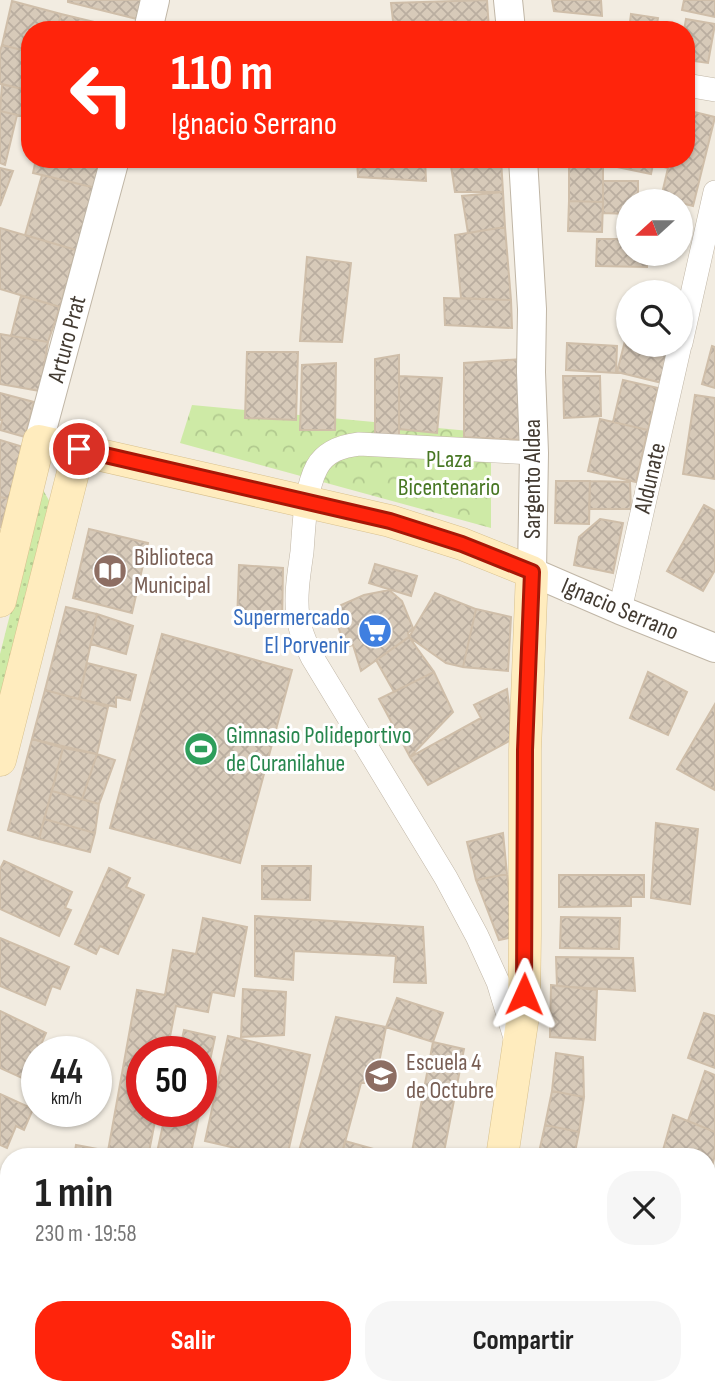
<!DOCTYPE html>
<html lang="es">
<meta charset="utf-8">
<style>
:root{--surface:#fff;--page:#f6f6f6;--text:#222;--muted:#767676;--accent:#ff240b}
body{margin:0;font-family:"Sofia Sans Condensed",sans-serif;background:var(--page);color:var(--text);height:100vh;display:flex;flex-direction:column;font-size:26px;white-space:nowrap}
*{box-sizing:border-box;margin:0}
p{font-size:23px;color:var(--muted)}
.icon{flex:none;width:38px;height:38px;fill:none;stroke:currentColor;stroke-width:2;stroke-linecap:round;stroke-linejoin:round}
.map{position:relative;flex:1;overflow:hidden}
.sheet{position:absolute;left:0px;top:1148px;width:716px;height:247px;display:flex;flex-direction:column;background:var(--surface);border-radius:28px 28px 0 0;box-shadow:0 2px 5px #0004}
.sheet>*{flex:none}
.banner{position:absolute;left:21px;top:21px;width:674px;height:147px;border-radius:28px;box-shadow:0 2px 5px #0004;background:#ff240b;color:#fff;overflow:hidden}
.needle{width:46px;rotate:249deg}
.controls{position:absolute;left:616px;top:189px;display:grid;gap:14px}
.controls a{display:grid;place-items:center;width:77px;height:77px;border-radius:50%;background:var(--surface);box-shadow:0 2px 5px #0004;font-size:35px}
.speed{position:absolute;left:21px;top:1036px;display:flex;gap:14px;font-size:35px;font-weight:700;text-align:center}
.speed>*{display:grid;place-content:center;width:91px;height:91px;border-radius:50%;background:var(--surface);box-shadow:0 2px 5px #0004;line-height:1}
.speed small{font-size:18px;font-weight:400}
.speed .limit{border:10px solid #d22;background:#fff;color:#111}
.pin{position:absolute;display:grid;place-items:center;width:60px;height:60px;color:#fff;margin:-30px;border:4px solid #fff;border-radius:50%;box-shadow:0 2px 7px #0007}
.me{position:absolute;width:77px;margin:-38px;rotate:1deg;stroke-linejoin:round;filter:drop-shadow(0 0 5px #0008)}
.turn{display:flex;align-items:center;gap:24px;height:147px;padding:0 35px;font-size:32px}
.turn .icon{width:91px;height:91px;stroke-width:2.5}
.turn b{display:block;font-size:49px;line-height:60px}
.round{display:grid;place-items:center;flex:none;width:74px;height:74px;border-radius:28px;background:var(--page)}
.summary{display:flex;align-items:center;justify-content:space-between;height:119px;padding:0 35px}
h1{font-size:42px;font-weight:700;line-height:52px}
.button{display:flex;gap:14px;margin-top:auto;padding:14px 35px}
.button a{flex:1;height:80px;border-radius:28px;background:var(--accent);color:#fff;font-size:28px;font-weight:700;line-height:80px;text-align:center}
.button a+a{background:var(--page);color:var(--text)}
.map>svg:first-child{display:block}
</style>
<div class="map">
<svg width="715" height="1394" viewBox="0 0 715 1394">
<defs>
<pattern id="grass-dots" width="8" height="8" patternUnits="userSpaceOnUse" patternTransform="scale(1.75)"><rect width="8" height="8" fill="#ceeaa6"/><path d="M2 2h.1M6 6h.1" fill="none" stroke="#b2ca8f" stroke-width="1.8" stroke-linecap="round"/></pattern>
<pattern id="park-crowns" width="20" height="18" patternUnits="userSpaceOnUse" patternTransform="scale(1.75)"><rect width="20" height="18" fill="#ceeaa6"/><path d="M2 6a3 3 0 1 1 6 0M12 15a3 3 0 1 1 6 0" fill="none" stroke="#b2ca8f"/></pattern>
<pattern id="building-cross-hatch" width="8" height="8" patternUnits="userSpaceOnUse" patternTransform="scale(1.75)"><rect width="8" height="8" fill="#d7cab9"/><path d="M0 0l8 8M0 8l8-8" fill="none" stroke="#baaea0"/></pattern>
</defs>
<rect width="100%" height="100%" fill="#f2ece1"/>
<!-- grass -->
<path fill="url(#grass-dots)" d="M42,488L52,506L0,710V654Z"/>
<!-- park -->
<path fill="url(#park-crowns)" d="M192,405L491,433V528L180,443Z"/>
<!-- building -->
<path fill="url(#building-cross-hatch)" stroke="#cfbea9" stroke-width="2" d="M68,0H142L137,19L68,2Z
M487,0L489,30H394L391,3Z
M552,0H601L602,16L554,11Z
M684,0H715V17L682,10Z
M12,1L61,14L57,30H30V52L2,45Z
M61,14L115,27L114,30H57Z
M631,14L658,18L656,30H629Z
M686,19L715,24L708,63L686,60V30H684Z
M2,45L30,52V61L23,89L0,84V51Z
M2,84L30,91V118L0,111Z
M686,110L715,117L693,206L681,203V201L661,198L668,168L656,165L657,159H686Z
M0,111L17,115L5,165L0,163Z
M36,159H103L96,188L33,173Z
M357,159H425L426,181L358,177Z
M450,159H501L503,192H455Z
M619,159H654L651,174L617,167Z
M569,160L603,161V202L569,201Z
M0,168L13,171L0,206Z
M42,175L96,188L76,250L25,235Z
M603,181H638V201H628V214L603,213Z
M503,192L505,227L468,233L462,196Z
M569,201L603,202L602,232L568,231Z
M505,227L511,300L461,298L455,235Z
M0,228L76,250L60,307L0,289Z
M597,239H628V254H647V267L596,266Z
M307,257L351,263L342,342L300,341Z
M21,296L60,307L48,342L11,336Z
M444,298L511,300L512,328L445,325Z
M0,334L48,342L40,391L0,384Z
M626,337L628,338V345H657L670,348L662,383L617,372Z
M567,343L617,346L616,373L566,370Z
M712,346L715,347V388L702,384Z
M247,352H298L296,420L245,418Z
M399,355V436L375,439V359Z
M522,359L520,440L464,437V363Z
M336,363L335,430H300L302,365Z
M399,376L442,378L437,433L399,429Z
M563,376H600L601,416L564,418Z
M623,380L658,388L648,430L613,422Z
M0,393L34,402L25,437L0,430L2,420H0Z
M695,395L715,398V479L683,474Z
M600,419L648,430L636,482L588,471Z
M0,440L23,447L9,499L0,497Z
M556,481H590L589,524L555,523Z
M590,481L630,482L631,509H589Z
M0,497L9,499L0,528Z
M704,505L715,511V570L703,591L667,571Z
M600,519L623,523L613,573L574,565L579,537Z
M89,529L148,543L132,613L73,598Z
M375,564L417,576L411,596L369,583Z
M239,565L283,568L282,625L237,623Z
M389,590L402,601L413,628L408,633L409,637L361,671L353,645L345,647L334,614L341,605L364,595Z
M435,593L476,609L463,667L446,663L409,637Z
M66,607L97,614L79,699L45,690Z
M476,609L511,617L508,671L463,667Z
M97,614L133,626L126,654L91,644Z
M162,634L292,670L240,863L110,828Z
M409,637L434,672L394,692L376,660Z
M87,663L136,675L130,700L116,697V707L79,699Z
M434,672L453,712L410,757L379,699Z
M648,672L687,692L668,735L630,718Z
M507,689L513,739L428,785L410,757L481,718L474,705Z
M45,690L108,707L97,754L32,739Z
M715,704V790L677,769Z
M32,739L63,748L39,839L8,830Z
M63,748L97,754L82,799L52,791Z
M97,754L115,760L99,804L82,799Z
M52,791L99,804L95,833L44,819Z
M44,819L95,833L90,852L39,839Z
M656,823L698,829L690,904L651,898Z
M503,833L507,874L476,880L467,842Z
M4,861L72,892L65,908L71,910L59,936L0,909V869Z
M262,866H311L310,900L262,899Z
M109,868L130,878L126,887L144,895L118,954L100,946L96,954L75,944Z
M507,874L514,937L499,940L476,880Z
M559,875H644V897H631V906L559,907Z
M255,916L423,927L426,983L394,982L396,956L294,951L293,980L255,976Z
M561,917L620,918L619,949L560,948Z
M203,918L247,927L234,996L212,992L208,1012L176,1006L167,1052H142V1111H157L148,1157H74L76,1145L108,1151L137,990L165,995L173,950L196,954Z
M0,938L69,967L60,989L52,986L45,1005L0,986Z
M556,957L633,958L635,991L557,986Z
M551,985L597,990L595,1040L550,1037Z
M243,989L286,992L284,1035L241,1037Z
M397,998L443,1013L433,1042L386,1027Z
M0,1011L46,1033L39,1049L44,1052H37V1071L31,1082L0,1068Z
M704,1013L715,1016V1068L688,1058Z
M336,1017L386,1027L375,1083H361L341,1157H320L299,1151Z
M184,1030L215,1037L201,1103V1052H179Z
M228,1036L310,1055L287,1157H274L205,1141Z
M433,1042L464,1049L443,1157H411Z
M556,1053L583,1057L584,1097L552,1091Z
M705,1071L715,1075V1132L688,1121Z
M552,1091L584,1097L579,1132L545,1125Z
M0,1094L33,1109L24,1130L16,1126L7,1148L0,1145Z
M166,1111H200L190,1157H156Z
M673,1115L715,1132V1155L709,1177L707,1176V1157H661Z
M545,1125L579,1132L574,1157H538Z
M345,1141L402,1157H341Z
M0,1285L9,1288V1381L7,1394H0Z
M70,1386H108L105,1394H66Z
M118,1386H139L158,1393V1394H116Z
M275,1386H306L304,1394H297L274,1389Z
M320,1386H367L365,1394H318Z
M399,1386H436L433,1394H396Z
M620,1386H632L657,1394H618Z"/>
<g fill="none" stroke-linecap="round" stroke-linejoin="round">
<!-- minor casing -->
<g stroke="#c0b6a6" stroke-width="24">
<path id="minor" d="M686,85L715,90
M681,343L715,192
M620,610L680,345
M516,1041L498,982L477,936L446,878L312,657C306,644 300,632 298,617C295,596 299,573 302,552C304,526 305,489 317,467C326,451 342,446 359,444L534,453
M0,1244L9,1245
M707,1246L715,1248
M707,1322L715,1284
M198,1386L223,1394
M25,1394L26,1386
M177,1394L180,1386
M691,1394L693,1386"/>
</g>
<!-- tertiary casing -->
<g stroke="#c0b6a6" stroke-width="30">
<path id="tertiary" d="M508,0L511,30
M148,30L155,0
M523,159L532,309L531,372L534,453L532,572L620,610L715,648
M39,441L115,159"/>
</g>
<!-- secondary casing -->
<g stroke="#d8c18f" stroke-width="33">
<path id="secondary" d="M0,601L39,441L390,521L462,544L532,572L525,750V935L524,1009L502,1157
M0,760L79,449
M444,1394L446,1386"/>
</g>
<!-- minor -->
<use href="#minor" stroke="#fff" stroke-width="23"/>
<!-- tertiary -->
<use href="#tertiary" stroke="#fff" stroke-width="28"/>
<!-- secondary -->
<use href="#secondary" stroke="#ffecbe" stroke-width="32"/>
</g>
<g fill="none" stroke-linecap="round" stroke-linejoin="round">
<!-- route casing -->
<g stroke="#a61707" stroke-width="18">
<path id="route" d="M79,449L390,521L462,544L532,572L525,750L524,994"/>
</g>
<!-- route -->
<use href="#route" stroke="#ff240b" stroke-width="12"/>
</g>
<!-- icons -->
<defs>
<g id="library-disc" transform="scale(1.75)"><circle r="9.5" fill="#8d6e63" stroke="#fff"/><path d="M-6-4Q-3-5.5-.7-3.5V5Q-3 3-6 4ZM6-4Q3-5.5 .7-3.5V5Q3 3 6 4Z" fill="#fff"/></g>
<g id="supermarket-disc" transform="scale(1.75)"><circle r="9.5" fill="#3f7fe0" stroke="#fff"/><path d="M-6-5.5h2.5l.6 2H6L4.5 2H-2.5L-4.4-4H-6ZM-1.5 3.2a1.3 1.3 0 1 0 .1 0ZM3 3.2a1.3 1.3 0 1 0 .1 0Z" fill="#fff"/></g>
<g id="stadium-disc" transform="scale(1.75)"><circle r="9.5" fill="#2e9e5b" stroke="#fff"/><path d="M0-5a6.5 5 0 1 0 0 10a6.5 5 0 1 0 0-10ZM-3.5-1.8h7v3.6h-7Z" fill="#fff"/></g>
<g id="school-disc" transform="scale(1.75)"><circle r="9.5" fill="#8d6e63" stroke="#fff"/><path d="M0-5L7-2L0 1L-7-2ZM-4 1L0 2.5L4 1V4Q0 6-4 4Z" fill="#fff"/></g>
</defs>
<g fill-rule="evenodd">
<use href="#library-disc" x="110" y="571"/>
<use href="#supermarket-disc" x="375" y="631"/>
<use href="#stadium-disc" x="201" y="749"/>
<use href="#school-disc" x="381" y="1076"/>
</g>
<g text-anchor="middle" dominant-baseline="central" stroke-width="6" stroke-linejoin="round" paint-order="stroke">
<!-- street labels -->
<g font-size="24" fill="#433b32" stroke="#fff">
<text transform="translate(67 339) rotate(-75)">Arturo Prat</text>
<text transform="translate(650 478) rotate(-77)">Aldunate</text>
<text transform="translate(532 479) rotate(-90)">Sargento Aldea</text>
<text transform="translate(620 609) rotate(23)">Ignacio Serrano</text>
</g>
<!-- park labels -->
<g font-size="24" fill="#477723" stroke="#fff">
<text x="449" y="459">PLaza<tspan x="449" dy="28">Bicentenario</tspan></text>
</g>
<!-- education labels -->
<g font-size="24" fill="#785e54" stroke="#fff" text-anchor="start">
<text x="134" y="557">Biblioteca<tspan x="134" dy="28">Municipal</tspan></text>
<text x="406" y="1062">Escuela 4<tspan x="406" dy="28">de Octubre</tspan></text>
</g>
<!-- shop labels -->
<g font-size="24" fill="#366cbe" stroke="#fff" text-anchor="end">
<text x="350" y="617">Supermercado<tspan x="350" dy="28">El Porvenir</tspan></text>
</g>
<!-- leisure labels -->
<g font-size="24" fill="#27864d" stroke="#fff" text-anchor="start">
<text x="226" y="735">Gimnasio Polideportivo<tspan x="226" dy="28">de Curanilahue</tspan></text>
</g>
</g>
</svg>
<div class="controls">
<a><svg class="needle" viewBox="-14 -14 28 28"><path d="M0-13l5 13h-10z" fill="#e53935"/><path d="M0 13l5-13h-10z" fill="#767676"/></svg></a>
<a><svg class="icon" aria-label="search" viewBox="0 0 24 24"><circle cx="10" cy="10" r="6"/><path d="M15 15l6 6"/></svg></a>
</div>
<div class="speed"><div>44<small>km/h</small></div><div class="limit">50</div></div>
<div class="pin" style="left:79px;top:449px;background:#d93025"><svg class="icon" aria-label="arrive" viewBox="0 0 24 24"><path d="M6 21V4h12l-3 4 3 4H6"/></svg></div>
<svg class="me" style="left:524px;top:994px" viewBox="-20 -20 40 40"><path d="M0-17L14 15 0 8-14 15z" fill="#ff240b" stroke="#fff" stroke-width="4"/></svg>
<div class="banner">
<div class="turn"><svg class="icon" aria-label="left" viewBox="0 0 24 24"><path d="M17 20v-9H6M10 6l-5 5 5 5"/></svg><div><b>110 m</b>Ignacio Serrano</div></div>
</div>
<section class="sheet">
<div class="summary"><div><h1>1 min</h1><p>230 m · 19:58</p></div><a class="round"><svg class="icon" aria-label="close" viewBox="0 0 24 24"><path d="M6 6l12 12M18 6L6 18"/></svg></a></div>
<div class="button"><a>Salir</a><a>Compartir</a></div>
</section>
</div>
